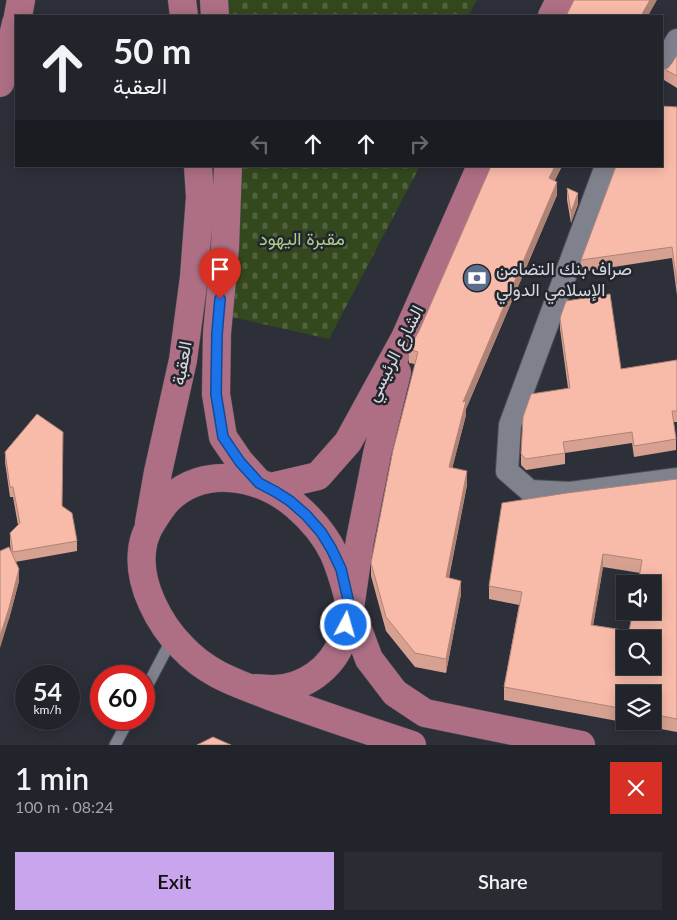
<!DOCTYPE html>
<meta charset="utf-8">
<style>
:root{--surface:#22242b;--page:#2a2c33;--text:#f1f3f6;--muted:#a2a4a9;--line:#3f4147;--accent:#c9a5ee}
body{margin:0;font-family:Lato,Vazirmatn,sans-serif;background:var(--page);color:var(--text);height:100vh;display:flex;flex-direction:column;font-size:19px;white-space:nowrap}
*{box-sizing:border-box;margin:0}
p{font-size:16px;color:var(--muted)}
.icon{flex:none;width:28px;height:28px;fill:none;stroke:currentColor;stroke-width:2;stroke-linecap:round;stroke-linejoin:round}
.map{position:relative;height:745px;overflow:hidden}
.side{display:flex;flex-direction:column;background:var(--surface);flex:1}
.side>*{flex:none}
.banner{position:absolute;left:15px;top:15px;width:648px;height:152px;border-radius:0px;box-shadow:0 2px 12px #0003,0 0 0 1px var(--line);background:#22242b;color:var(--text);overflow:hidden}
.tools{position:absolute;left:616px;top:575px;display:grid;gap:10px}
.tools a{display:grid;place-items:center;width:45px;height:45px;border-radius:0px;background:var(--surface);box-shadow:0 2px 12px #0003,0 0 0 1px var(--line);font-size:25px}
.speed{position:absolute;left:15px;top:665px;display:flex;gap:10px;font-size:25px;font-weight:700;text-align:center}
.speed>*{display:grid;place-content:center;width:65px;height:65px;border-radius:50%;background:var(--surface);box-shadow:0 2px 12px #0003,0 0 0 1px var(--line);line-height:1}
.speed small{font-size:12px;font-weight:400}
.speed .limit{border:8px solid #d22;background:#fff;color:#111}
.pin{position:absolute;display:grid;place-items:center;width:42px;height:42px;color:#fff;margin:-51px -21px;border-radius:50% 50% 50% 0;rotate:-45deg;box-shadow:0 0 5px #0007}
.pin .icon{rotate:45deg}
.me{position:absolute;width:55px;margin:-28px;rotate:6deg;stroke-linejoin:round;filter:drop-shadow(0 0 4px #0008)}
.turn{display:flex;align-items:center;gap:18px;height:105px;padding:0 15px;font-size:22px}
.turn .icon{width:65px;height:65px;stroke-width:2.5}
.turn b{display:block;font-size:35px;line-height:42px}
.lanes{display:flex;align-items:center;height:48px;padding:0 15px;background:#0003;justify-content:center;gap:25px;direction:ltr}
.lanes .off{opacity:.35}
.round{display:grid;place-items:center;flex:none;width:52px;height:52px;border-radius:0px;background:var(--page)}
.summary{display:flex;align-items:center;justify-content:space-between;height:85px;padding:0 15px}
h1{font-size:30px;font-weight:600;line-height:38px}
.button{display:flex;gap:10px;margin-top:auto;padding:10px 15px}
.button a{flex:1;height:58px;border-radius:0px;background:var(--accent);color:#111;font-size:20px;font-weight:600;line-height:58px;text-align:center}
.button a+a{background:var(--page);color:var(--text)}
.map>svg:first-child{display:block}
</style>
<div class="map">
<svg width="677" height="745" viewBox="0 0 677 745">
<defs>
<pattern id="cemetery-stones" width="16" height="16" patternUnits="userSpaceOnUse" patternTransform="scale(1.25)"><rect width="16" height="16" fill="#34481e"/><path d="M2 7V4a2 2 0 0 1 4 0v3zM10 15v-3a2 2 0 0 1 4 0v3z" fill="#51623e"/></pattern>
</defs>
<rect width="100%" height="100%" fill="#2d3039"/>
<!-- cemetery -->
<path fill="url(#cemetery-stones)" d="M227,0H477L468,16H228Z
M239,166H420L329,339L223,315Z"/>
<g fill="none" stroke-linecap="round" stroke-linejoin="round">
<!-- lane casing -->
<g stroke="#4c4e55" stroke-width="13">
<path id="lane" d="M144,692L173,637
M115,745L129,719"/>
</g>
<!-- street casing -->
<g stroke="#4c4e55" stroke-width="24">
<path id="street" d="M661,68L677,40
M608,166L603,174L510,425L507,471L530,491L570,493L677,479"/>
</g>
<!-- primary casing -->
<g stroke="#4c4e55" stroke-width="29">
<path id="primary" d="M182,0L184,16
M214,0L215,16
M18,16L21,0
M552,16L560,0
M0,83L7,63L16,23
M228,166L225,248L217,333L216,394L223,437L240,462L259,483L271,487L318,476L348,442L405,338L481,166
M397,372L377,454L360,540L350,608L369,659L395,693L425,713L581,745
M149,523L158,472L183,360L194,277L200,197L198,166
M250,688C258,688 266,689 275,689C304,688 331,669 342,641C345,632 349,619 350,609C350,604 348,598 347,593C343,578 340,568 334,554C325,535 311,519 296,506C260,475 204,465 168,500C164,504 161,509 158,513C150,525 143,536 142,551C138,584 159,624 182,647C209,676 240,684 275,698C320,715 367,730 412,745"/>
</g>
<!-- lane -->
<use href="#lane" stroke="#7f828d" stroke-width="11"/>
<!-- street -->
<use href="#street" stroke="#7f828d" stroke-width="22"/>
<!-- primary -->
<use href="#primary" stroke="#ae6f84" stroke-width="28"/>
</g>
<!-- wall -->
<path fill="#d6a191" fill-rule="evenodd" d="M677,55V88L664,80V69L668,68L672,63Z
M677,107V295L672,258L581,272V260Z
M491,166H562L555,180L557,195L466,409V415L452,468L467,485L449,578L461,594L446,673L415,667L386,631L371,576V563L415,364L409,363V349L419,331Z
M567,188L578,204L571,223L567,200Z
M560,318L621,369L677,360V422H673L676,439V450L634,457L632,443L565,453V464L526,470L521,465V454L568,388L560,329Z
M5,452L62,506L77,541V551L15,562L19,581L9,619L11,552L10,544V533L18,525L13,497H10L5,462Z
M677,479V732L504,700V687L519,605L489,599V586ZM603,567L640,573L629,631L593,625ZM625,694H652V721H625Z"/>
<!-- shaded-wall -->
<path fill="#ae8376" d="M650,0H657L648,16H641Z
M555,166H562L549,192V178Z
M557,182V195L466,409V415L449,481V467L463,402Z
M578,193V204L571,223V212Z
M467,471V485L446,591V577Z
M603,554V567L591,638V625Z
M19,569V581L9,619L0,648V636Z
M461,581V594L446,673V659Z"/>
<!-- building -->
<path fill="#f9bba9" stroke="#ae8376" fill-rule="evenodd" d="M574,0H650L641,16H566Z
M677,55V76L664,69L668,68L672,63Z
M661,106L677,107V284L672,247L581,260L616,166H661Z
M491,166H555L549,178L557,182L463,402L466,401L449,467L467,471L446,577L461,581L446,659L415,653L386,617L371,563L393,450L418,352L409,349L419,331Z
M567,188L578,193L571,212Z
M610,294L621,369L677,360V411H672L676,439L634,446L632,432L563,442L565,453L526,459L521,454L523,417L531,394L570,388L560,318L566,301Z
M37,414L63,432L62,506L72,513L77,541L13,552L10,533L20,523L13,487H10L5,452Z
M677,479V719L652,714V694H625V709L504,687L522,592L489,586L502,503L567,493ZM603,554L642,560L638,584H652V611H633L629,631L591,625ZM625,639H652V666H625Z
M9,547L19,569L9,608L0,636V551Z
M213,737L231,745H197Z"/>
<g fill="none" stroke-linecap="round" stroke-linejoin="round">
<!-- route casing -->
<g stroke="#114b97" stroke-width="12">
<path id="route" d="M220,299L217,334L216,394L223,437L240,462L259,483L276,492L290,501L306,515L321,532L331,548L341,569L350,608L346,625"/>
</g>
<!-- route -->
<use href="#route" stroke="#1a73e8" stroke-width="9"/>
</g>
<!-- icons -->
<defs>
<g id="bank-disc" transform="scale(1.4375)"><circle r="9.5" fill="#5c6f8a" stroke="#24262f"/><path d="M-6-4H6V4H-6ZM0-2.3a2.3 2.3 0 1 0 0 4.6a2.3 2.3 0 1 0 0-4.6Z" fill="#fff"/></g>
</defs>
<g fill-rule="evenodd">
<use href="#bank-disc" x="477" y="278"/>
</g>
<g text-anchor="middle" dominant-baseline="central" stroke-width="5" stroke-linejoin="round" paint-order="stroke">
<!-- park labels -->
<g font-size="18" fill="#aad086" stroke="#24262f">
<text x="302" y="238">مقبرة اليهود</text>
</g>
<!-- poi labels -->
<g font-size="18" fill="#d6d8dd" stroke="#24262f" text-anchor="start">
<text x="496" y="268">صراف بنك التضامن<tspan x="496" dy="21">الإسلامي الدولي</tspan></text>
</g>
<!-- street labels -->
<g font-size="18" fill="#d6d8dd" stroke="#24262f">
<text transform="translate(394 353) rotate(-63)">الشارع الرئيسي</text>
<text transform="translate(181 363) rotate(-80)">العقبة</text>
</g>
</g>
</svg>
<div class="tools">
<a><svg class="icon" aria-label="sound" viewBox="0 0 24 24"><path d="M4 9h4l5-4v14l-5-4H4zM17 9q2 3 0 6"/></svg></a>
<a><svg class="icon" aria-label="search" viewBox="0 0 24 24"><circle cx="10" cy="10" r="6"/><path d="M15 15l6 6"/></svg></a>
<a><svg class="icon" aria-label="layers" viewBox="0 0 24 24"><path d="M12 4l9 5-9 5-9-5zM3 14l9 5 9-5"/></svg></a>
</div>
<div class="speed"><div>54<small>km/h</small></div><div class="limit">60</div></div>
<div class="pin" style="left:220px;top:299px;background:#d93025"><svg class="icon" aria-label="arrive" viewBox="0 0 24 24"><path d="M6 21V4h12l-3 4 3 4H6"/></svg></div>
<svg class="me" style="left:346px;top:625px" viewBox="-20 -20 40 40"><circle r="17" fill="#1a73e8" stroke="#fff" stroke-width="3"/><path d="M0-11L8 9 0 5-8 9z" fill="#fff"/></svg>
<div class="banner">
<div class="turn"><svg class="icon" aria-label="ahead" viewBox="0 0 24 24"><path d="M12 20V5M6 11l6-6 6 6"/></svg><div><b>50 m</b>العقبة</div></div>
<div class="lanes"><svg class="icon off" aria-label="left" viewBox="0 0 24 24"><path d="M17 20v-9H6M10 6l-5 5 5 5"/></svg><svg class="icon" aria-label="ahead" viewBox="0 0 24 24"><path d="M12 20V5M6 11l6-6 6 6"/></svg><svg class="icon" aria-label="ahead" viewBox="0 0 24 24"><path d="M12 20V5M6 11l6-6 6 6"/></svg><svg class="icon off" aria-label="right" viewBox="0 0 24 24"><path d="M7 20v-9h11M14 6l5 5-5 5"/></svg></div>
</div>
</div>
<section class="side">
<div class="summary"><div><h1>1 min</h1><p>100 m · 08:24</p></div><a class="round" style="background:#d93025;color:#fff"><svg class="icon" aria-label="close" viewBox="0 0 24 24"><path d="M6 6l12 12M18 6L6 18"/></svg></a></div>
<div class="button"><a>Exit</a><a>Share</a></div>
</section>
